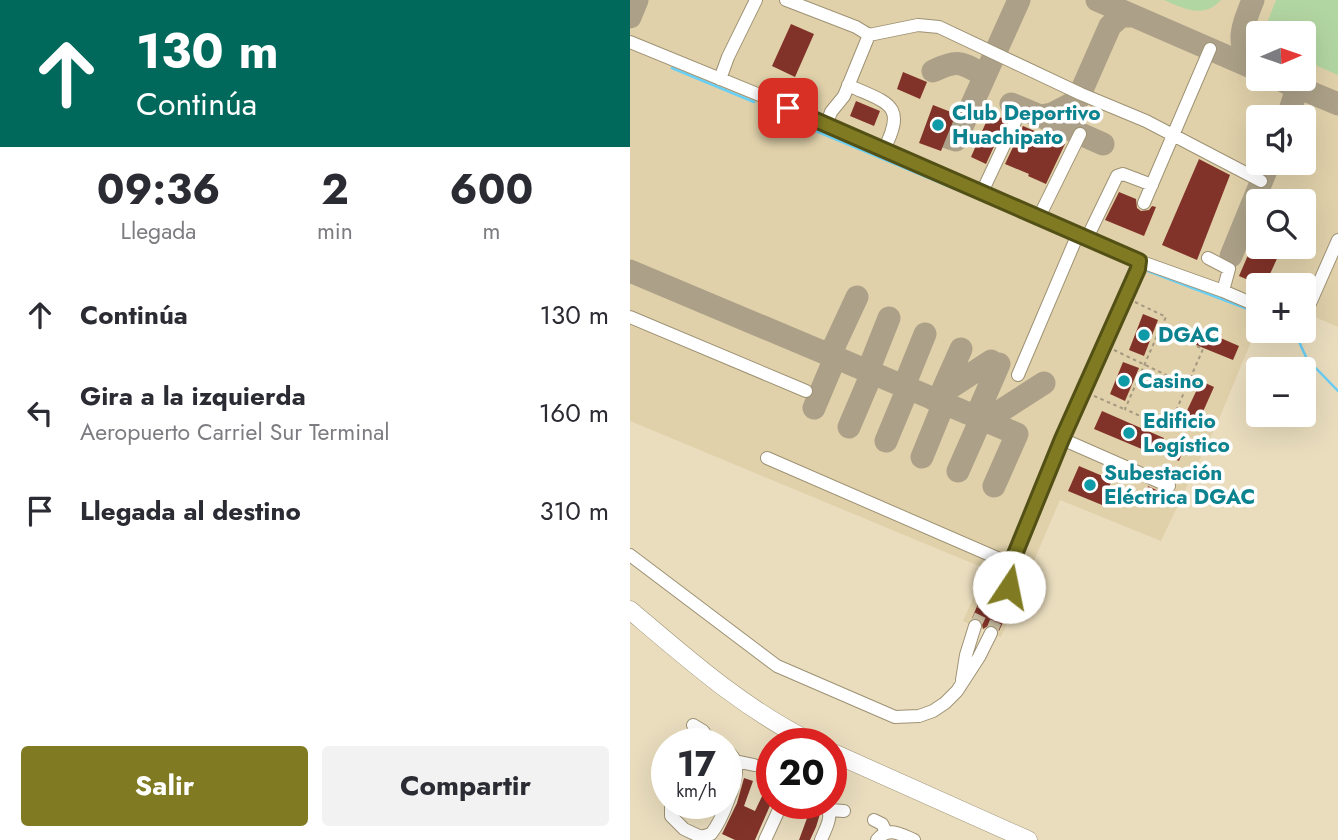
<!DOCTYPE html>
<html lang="es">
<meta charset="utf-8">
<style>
:root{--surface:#fff;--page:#f2f2f3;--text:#2b2b33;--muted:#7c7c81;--accent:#807b22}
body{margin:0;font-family:Jost,sans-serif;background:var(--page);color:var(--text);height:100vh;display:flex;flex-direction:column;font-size:26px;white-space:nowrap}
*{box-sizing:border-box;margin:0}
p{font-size:23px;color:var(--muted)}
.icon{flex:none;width:38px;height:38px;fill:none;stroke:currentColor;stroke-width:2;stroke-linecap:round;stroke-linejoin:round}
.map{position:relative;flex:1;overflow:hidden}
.side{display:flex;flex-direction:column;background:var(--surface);width:630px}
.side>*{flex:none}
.top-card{background:#00695c;color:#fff;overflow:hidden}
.needle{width:46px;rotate:88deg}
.buttons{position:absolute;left:616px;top:21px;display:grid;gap:14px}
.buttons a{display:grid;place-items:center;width:70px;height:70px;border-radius:7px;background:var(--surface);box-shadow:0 7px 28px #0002;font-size:35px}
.speed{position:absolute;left:21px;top:728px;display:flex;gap:14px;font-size:35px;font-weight:700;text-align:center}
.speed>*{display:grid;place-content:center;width:91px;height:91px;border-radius:50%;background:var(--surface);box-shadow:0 7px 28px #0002;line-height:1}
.speed small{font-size:18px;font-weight:400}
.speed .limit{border:10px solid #d22;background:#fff;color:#111}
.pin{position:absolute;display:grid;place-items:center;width:60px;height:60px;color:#fff;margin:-30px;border-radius:14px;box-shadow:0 4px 10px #0006}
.me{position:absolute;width:77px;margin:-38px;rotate:11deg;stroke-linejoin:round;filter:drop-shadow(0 0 5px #0008)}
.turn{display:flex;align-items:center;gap:24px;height:147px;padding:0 21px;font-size:32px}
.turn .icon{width:91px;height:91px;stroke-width:2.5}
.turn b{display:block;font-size:49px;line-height:60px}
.eta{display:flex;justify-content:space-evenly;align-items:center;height:119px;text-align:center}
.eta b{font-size:42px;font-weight:700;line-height:49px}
.primary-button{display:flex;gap:14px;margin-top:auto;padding:14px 21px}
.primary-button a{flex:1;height:80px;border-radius:7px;background:var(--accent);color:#fff;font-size:28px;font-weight:700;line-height:80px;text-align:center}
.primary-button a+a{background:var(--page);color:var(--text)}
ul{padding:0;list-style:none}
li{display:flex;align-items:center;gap:21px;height:98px;padding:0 21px}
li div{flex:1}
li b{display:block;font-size:26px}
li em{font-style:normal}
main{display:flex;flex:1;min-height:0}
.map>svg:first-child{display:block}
</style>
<main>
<section class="side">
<div class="top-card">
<div class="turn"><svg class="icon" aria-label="ahead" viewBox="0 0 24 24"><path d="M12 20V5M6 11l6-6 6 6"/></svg><div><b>130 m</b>Continúa</div></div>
</div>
<div class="eta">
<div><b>09:36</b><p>Llegada</p></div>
<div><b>2</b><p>min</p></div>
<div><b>600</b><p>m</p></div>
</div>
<ul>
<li><svg class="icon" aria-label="ahead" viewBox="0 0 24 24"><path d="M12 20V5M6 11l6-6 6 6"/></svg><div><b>Continúa</b></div><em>130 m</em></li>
<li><svg class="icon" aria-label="left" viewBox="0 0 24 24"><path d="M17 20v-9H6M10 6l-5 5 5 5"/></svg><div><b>Gira a la izquierda</b><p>Aeropuerto Carriel Sur Terminal</p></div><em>160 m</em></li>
<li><svg class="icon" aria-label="arrive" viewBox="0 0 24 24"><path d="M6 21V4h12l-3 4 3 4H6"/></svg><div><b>Llegada al destino</b></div><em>310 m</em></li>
</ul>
<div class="primary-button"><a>Salir</a><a>Compartir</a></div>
</section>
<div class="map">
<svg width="708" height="840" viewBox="0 0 708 840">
<rect width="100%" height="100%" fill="#eaddbe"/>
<!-- built -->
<path fill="#e0d1aa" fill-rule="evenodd" d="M0,0H708V327L685,317L670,336L657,331H674V285H628V325L589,419L531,541L430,500L371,637L339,624L333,621L356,569L0,421ZM628,33H674V79H628ZM628,117H674V163H628ZM628,201H674V247H628Z"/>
<!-- green -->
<path fill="#b2d6a2" d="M534,0H591C573,19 555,9 534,0Z
M646,0H708V75L674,60V33H633Z"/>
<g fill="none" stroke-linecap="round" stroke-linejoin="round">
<!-- stream -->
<path stroke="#68cff7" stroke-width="2.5" d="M42,68L124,102
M145,114L433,234
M518,271L628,313
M664,331L677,359L708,391"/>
<!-- taxiway -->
<path stroke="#aca188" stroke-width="23" d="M467,0L628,70
M623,0C612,28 603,46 628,69
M0,17L7,0
M303,71C328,59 330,62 354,75
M648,79L708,104
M655,82L665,87L666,91L658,117
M381,104L410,116L422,114L447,101L480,26L491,16H503
M410,116L473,144
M317,137L326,140L389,0
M601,256L639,163
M0,271L387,434L364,486
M200,355L227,297
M238,371L259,318
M274,386L295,334
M311,394L331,349
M303,399L361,361
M184,408L205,358
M346,417L369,364
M355,421L414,383
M219,427L242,373
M256,441L278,388
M292,457L314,403
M328,471L351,419"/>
</g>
<!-- building -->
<path fill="#823329" d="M161,24L184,34L165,77L142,66Z
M273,72L297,82L290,99L267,89Z
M226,101L250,111L244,126L220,116Z
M303,105L326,114L311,151L289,143Z
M360,113L376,120L356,164L341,157Z
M393,126L435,144L416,184L398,176L399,174L375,164Z
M569,159L600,175L567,260L532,245Z
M489,192L506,199L507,208L511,211L519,210L522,206L526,207L514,236L475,220Z
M628,232V247H640L650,252L635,285H630L609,276Z
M513,314L528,320L514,356L499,350Z
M572,330L609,346L603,360L566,345Z
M493,362L509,368L495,401L480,394Z
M571,381L584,387L567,425L553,419Z
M472,411L534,438L533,440L554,449L549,461L528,451L526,455L464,429Z
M449,466L482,480L472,505L438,491Z
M518,486L533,493L529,504L514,499Z
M348,604L352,611L356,612L362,609L367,617L376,616L369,631L365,626L361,624L353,629L351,620L342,618Z
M114,778L123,781L114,806L125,811L135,790L142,792V801L125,840H105L92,834L107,803Z
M50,803H86L80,817Z
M180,810L190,814L186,827L180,840H169Z"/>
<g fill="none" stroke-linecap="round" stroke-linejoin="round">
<!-- minor-tunnel -->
<path stroke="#cabea2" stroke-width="12" stroke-dasharray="12 6" stroke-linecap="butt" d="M345,626L356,603
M361,633L371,609"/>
<!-- minor casing -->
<g stroke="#9e9274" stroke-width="14">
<path id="minor" d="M156,0L226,27L239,35L288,25L309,27L451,94L516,121L631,181
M0,42L132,96L196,126L254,149L509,261L593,291L628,306
M90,79L98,57L126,0
M218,85C256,103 278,103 254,149
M196,126L201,112L214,96L239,35
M352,192L385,122
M514,203L580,49
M409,217L450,134
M457,238L487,176L493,174L522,185
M578,258L599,269L593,291
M509,261L508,269L432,439L539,486
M0,317L176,391
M674,317L708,240
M388,375L448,234
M137,458L381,564
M0,555L147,666L265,717L289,716L303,711L315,703L327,691L349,657L361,633
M356,603L381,564L432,439
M371,609L379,587L381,565
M332,680L336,655L345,626
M63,725L73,731L82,744
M105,761L124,765
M41,803V816L54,829L71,837L81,834C92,820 108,781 106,764C105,758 101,754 96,750
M199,810L214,811
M244,820L252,824L256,832
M135,840L152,803
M191,840C196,827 205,815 194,803
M247,840C258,826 270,834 284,840"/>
</g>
<!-- highway casing -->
<g stroke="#9e9274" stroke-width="19">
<path id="highway" d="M0,610C59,660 115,710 185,744
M201,752L398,840"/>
</g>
<!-- path -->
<path stroke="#a39880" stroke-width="2" stroke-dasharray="3.5 3.5" stroke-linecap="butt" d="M505,302L536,317L530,329L495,409L538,429L573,349L530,329
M484,350L557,385
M464,396L494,409"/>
<!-- minor -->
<use href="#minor" stroke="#fff" stroke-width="12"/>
<!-- highway -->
<use href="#highway" stroke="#fff" stroke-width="18"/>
</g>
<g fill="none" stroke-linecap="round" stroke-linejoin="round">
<!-- route casing -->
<g stroke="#535016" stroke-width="18">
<path id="route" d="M158,108L509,261L508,269L432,439L381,564L379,587"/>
</g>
<!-- route -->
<use href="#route" stroke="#807b22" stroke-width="12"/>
</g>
<!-- markers -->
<g fill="#0f9aa8" stroke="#fff" stroke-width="2.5">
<circle cx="308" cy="125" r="7"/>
<circle cx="514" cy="335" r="7"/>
<circle cx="494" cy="381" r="7"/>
<circle cx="499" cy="433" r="7"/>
<circle cx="460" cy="485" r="7"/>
</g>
<g text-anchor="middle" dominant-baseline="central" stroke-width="7" stroke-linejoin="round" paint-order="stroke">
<!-- culture labels -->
<g font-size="21" font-weight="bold" fill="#0d838f" stroke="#fff" text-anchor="start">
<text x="322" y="113">Club Deportivo<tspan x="322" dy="24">Huachipato</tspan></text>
<text x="528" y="335">DGAC</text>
<text x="508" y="381">Casino</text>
<text x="513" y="421">Edificio<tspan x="513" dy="24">Logístico</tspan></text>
<text x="474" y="473">Subestación<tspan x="474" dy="24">Eléctrica DGAC</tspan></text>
</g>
</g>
</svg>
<div class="buttons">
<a><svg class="needle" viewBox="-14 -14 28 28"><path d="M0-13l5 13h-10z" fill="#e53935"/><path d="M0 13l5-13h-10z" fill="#7c7c81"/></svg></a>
<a><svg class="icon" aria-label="sound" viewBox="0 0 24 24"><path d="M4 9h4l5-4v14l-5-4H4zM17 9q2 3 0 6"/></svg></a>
<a><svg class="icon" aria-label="search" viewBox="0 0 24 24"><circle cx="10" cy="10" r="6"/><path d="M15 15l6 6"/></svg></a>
<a>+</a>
<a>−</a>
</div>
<div class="speed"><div>17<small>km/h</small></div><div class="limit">20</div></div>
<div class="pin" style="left:158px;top:108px;background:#d93025"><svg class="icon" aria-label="arrive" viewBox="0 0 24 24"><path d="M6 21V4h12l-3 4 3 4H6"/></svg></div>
<svg class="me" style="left:379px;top:587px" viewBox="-20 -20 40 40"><circle r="19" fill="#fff"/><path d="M0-13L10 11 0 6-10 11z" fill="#807b22"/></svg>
</div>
</main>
